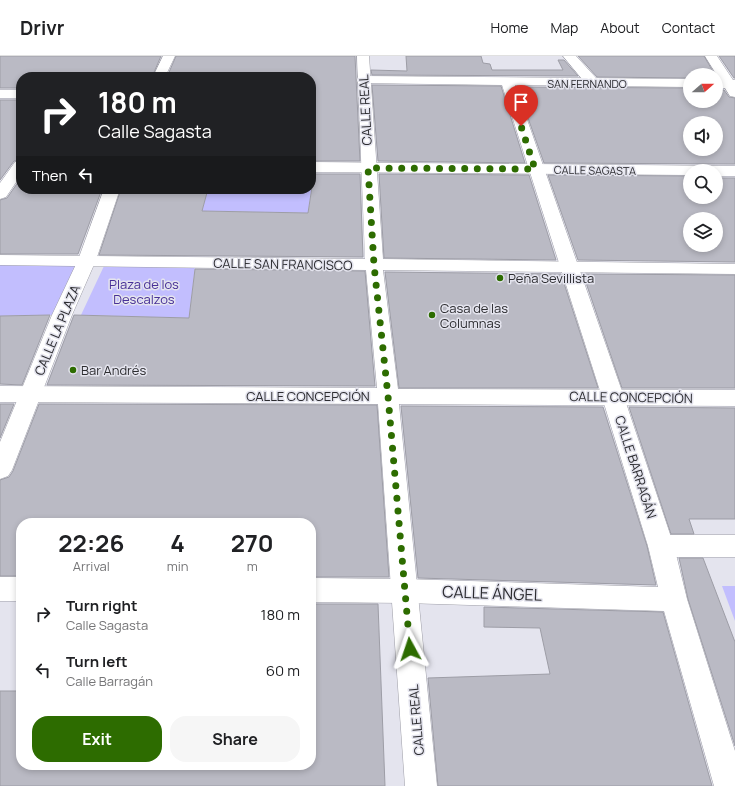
<!DOCTYPE html>
<meta charset="utf-8">
<style>
:root{--surface:#fff;--page:#f6f6f6;--text:#202124;--muted:#757577;--line:#e0e0e0;--accent:#2d6c00}
body{margin:0;font-family:Manrope,sans-serif;background:var(--page);color:var(--text);height:100vh;display:flex;flex-direction:column;font-size:15px;white-space:nowrap}
*{box-sizing:border-box;margin:0}
p{font-size:13px;color:var(--muted)}
.icon{flex:none;width:22px;height:22px;fill:none;stroke:currentColor;stroke-width:2;stroke-linecap:round;stroke-linejoin:round}
.map{position:relative;flex:1;overflow:hidden}
.details{position:absolute;left:16px;top:462px;width:300px;height:252px;display:flex;flex-direction:column;background:var(--surface);border-radius:16px;box-shadow:0 2px 6px #0003}
.details>*{flex:none}
.banner{position:absolute;left:16px;top:16px;width:300px;height:122px;border-radius:16px;box-shadow:0 2px 6px #0003;background:#202124;color:#fff;overflow:hidden}
.needle{width:26px;rotate:70deg}
.tools{position:absolute;left:683px;top:12px;display:grid;gap:8px}
.tools a{display:grid;place-items:center;width:40px;height:40px;border-radius:50%;background:var(--surface);box-shadow:0 2px 6px #0003;font-size:20px}
.pin{position:absolute;display:grid;place-items:center;width:34px;height:34px;color:#fff;margin:-41px -17px;border-radius:50% 50% 50% 0;rotate:-45deg;box-shadow:0 0 4px #0007}
.pin .icon{rotate:45deg}
.me{position:absolute;width:44px;margin:-22px;rotate:355deg;stroke-linejoin:round;filter:drop-shadow(0 0 3px #0008)}
.turn{display:flex;align-items:center;gap:14px;height:84px;padding:0 16px;font-size:18px}
.turn .icon{width:52px;height:52px;stroke-width:2.5}
.turn b{display:block;font-size:28px;line-height:34px}
.then{display:flex;align-items:center;height:38px;padding:0 16px;background:#0003;gap:8px;font-size:15px}
.eta{display:flex;justify-content:space-evenly;align-items:center;height:68px;text-align:center}
.eta b{font-size:24px;font-weight:700;line-height:28px}
.primary-button{display:flex;gap:8px;margin-top:auto;padding:8px 16px}
.primary-button a{flex:1;height:46px;border-radius:16px;background:var(--accent);color:#fff;font-size:16px;font-weight:700;line-height:46px;text-align:center}
.primary-button a+a{background:var(--page);color:var(--text)}
ul{padding:0;list-style:none}
li{display:flex;align-items:center;gap:12px;height:56px;padding:0 16px}
li div{flex:1}
li b{display:block;font-size:15px}
li em{font-style:normal}
header{display:flex;align-items:center;gap:24px;box-sizing:border-box;height:56px;padding:0 20px;background:var(--surface);border-bottom:1px solid var(--line)}
header strong{font-size:19px}
nav{display:flex;gap:22px;margin-inline-start:auto;font-size:14px}
.map>svg:first-child{display:block}
</style>
<header>
<strong>Drivr</strong>
<nav><a>Home</a><a>Map</a><a>About</a><a>Contact</a></nav>
</header>
<div class="map">
<svg width="735" height="730" viewBox="0 0 735 730">
<rect width="100%" height="100%" fill="#e4e4ee"/>
<!-- green -->
<path fill="#c2befe" d="M311,116H314L308,157L202,155L208,133H311Z
M80,207L54,259L0,260V208Z
M104,210L195,211L189,262L81,259Z
M722,530H735V565Z"/>
<!-- building -->
<path fill="#babac4" stroke="#9d9da6" fill-rule="evenodd" d="M0,0H161L152,21H21V32H0Z
M176,0H355L360,105H311V21H167Z
M406,0H481L483,7L490,8L492,14H563L558,4H564L578,20L372,19L371,14L407,15Z
M578,0H704L715,19H690V22L597,21Z
M719,0H735V22H734Z
M372,29L501,30L525,107L378,105Z
M517,31L690,32V45H716V34H724L729,41L735,42V108L544,107ZM690,67H716V93H690Z
M0,44H21V104L14,105L0,124Z
M314,118H360L363,201L99,199L121,133H208L202,155L308,157Z
M379,118L529,119L556,204L384,202Z
M548,119L690,120V141H716V122H735V206L578,204ZM690,163H716V189H690Z
M21,122V133H102L78,198H0V144L7,142Z
M195,213L365,215L375,330L47,329L74,259L189,262Z
M385,216L561,218L598,332H399Z
M583,218L735,219V332H622Z
M50,259L22,329L0,328V260Z
M0,348H14L0,382Z
M39,348L377,349L389,521H311V467H21V520H0V424L9,421L13,415Z
M401,350L603,351L647,490L656,529L418,522Z
M629,351L735,352V463H689L694,478H671Z
M679,502H703L735,586V690L688,543Z
M311,548H378L385,730H0V635H21V709H311Z
M484,551L663,556L712,730H438L428,622L550,618L540,572L484,571Z"/>
<g fill="none" stroke-linecap="round" stroke-linejoin="round">
<!-- pedestrian casing -->
<g stroke="#9e9ea7" stroke-width="1">
<path id="pedestrian" d="M163,0H175L165,21H153Z
M563,0H576L597,23L598,26L597,29H587Z
M0,34H21V42H0Z
M21,105V119L6,141L0,143V127L15,106Z
M311,106L735,110V120H716V115H690V119L311,116Z
M104,133H120L96,204L72,259L12,414L8,420L0,423V386L52,259L78,204Z
M661,479H735V501H661L652,498L648,490L652,482Z"/>
</g>
<!-- minor casing -->
<g stroke="#9e9ea7" stroke-width="1">
<path id="minor" d="M363,20L690,23V31L515,29L624,341L674,490L687,543L735,695V730H714L664,555L405,547L311,546V522L405,523L658,531L648,490L602,341L502,29L358,27L357,24L358,21Z
M716,24H735V32H716Z
M0,521H21V545H0Z"/>
</g>
<!-- tertiary casing -->
<g stroke="#9e9ea7" stroke-width="1">
<path id="tertiary" d="M357,0H369L383,203L735,208V218L383,214L398,333L735,334V350L399,348L437,730H405L378,348L0,346V330L377,332L366,214L0,209V199L365,203Z
M705,0H717L735,27V41L730,40Z"/>
</g>
<!-- pedestrian -->
<use href="#pedestrian" fill="#fff" fill-rule="evenodd"/>
<!-- minor -->
<use href="#minor" fill="#fff" fill-rule="evenodd"/>
<!-- tertiary -->
<use href="#tertiary" fill="#fff" fill-rule="evenodd"/>
</g>
<g fill="none" stroke-linecap="round" stroke-linejoin="round">
<!-- route -->
<path stroke="#2d6c00" stroke-width="7" stroke-dasharray="0 12.6" d="M410,593L388,340L374,209L368,112L535,113L521,70"/>
</g>
<!-- markers -->
<g fill="#2d6c00" stroke="#e4e4ee" stroke-width="1.5">
<circle cx="500" cy="222" r="4"/>
<circle cx="432" cy="259" r="4"/>
<circle cx="73" cy="314" r="4"/>
</g>
<g text-anchor="middle" dominant-baseline="central" stroke-width="3" stroke-linejoin="round" paint-order="stroke">
<!-- far-street labels -->
<g font-size="11" fill="#2c2c30" stroke="#e4e4ee">
<text x="587" y="27">SAN FERNANDO</text>
<text transform="translate(595 114) rotate(1)">CALLE SAGASTA</text>
</g>
<!-- street labels -->
<g font-size="13" fill="#2c2c30" stroke="#e4e4ee">
<text transform="translate(365 54) rotate(-93)">CALLE REAL</text>
<text transform="translate(283 208) rotate(1)">CALLE SAN FRANCISCO</text>
<text transform="translate(57 274) rotate(-67)">CALLE LA PLAZA</text>
<text x="308" y="340">CALLE CONCEPCIÓN</text>
<text transform="translate(631 341) rotate(1)">CALLE CONCEPCIÓN</text>
<text transform="translate(636 411) rotate(72)">CALLE BARRAGÁN</text>
<text transform="translate(416 664) rotate(-95)">CALLE REAL</text>
</g>
<!-- poi labels -->
<g font-size="13" fill="#2c2c30" stroke="#e4e4ee" text-anchor="start">
<text x="508" y="222">Peña Sevillista</text>
<text x="440" y="252">Casa de las<tspan x="440" dy="15">Columnas</tspan></text>
<text x="81" y="314">Bar Andrés</text>
</g>
<!-- park labels -->
<g font-size="13" fill="#473097" stroke="#e4e4ee">
<text x="144" y="228">Plaza de los<tspan x="144" dy="15">Descalzos</tspan></text>
</g>
<!-- near-street labels -->
<g font-size="16" fill="#2c2c30" stroke="#e4e4ee">
<text transform="translate(492 537) rotate(2)">CALLE ÁNGEL</text>
</g>
</g>
</svg>
<div class="tools">
<a><svg class="needle" viewBox="-14 -14 28 28"><path d="M0-13l5 13h-10z" fill="#e53935"/><path d="M0 13l5-13h-10z" fill="#757577"/></svg></a>
<a><svg class="icon" aria-label="sound" viewBox="0 0 24 24"><path d="M4 9h4l5-4v14l-5-4H4zM17 9q2 3 0 6"/></svg></a>
<a><svg class="icon" aria-label="search" viewBox="0 0 24 24"><circle cx="10" cy="10" r="6"/><path d="M15 15l6 6"/></svg></a>
<a><svg class="icon" aria-label="layers" viewBox="0 0 24 24"><path d="M12 4l9 5-9 5-9-5zM3 14l9 5 9-5"/></svg></a>
</div>
<div class="pin" style="left:521px;top:70px;background:#d93025"><svg class="icon" aria-label="arrive" viewBox="0 0 24 24"><path d="M6 21V4h12l-3 4 3 4H6"/></svg></div>
<svg class="me" style="left:410px;top:593px" viewBox="-20 -20 40 40"><path d="M0-17L14 15 0 8-14 15z" fill="#2d6c00" stroke="#fff" stroke-width="4"/></svg>
<div class="banner">
<div class="turn"><svg class="icon" aria-label="right" viewBox="0 0 24 24"><path d="M7 20v-9h11M14 6l5 5-5 5"/></svg><div><b>180 m</b>Calle Sagasta</div></div>
<div class="then">Then<svg class="icon" aria-label="left" viewBox="0 0 24 24"><path d="M17 20v-9H6M10 6l-5 5 5 5"/></svg></div>
</div>
<section class="details">
<div class="eta">
<div><b>22:26</b><p>Arrival</p></div>
<div><b>4</b><p>min</p></div>
<div><b>270</b><p>m</p></div>
</div>
<ul>
<li><svg class="icon" aria-label="right" viewBox="0 0 24 24"><path d="M7 20v-9h11M14 6l5 5-5 5"/></svg><div><b>Turn right</b><p>Calle Sagasta</p></div><em>180 m</em></li>
<li><svg class="icon" aria-label="left" viewBox="0 0 24 24"><path d="M17 20v-9H6M10 6l-5 5 5 5"/></svg><div><b>Turn left</b><p>Calle Barragán</p></div><em>60 m</em></li>
</ul>
<div class="primary-button"><a>Exit</a><a>Share</a></div>
</section>
</div>
